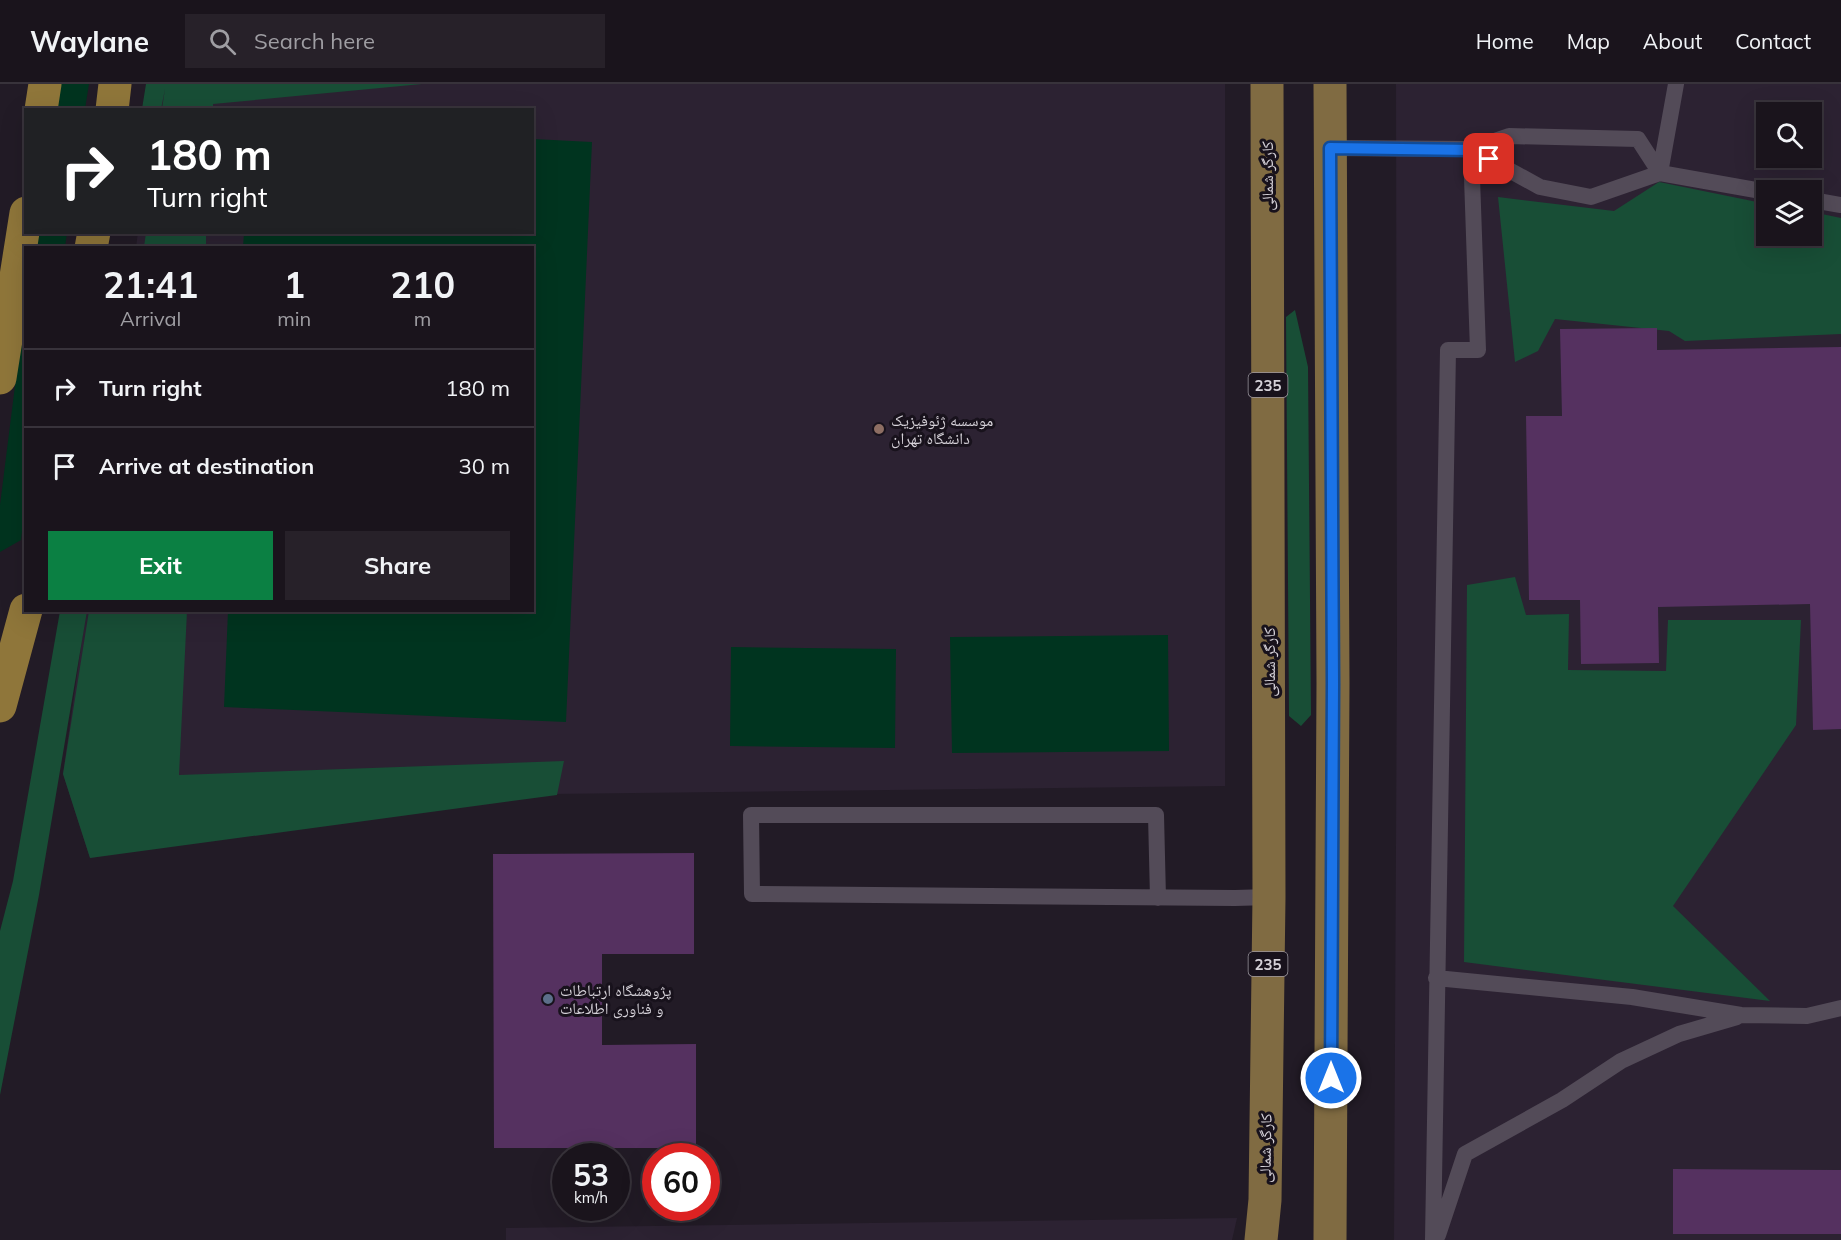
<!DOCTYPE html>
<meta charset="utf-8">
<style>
:root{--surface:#1a141c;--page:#272129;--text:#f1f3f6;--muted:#9f9ea3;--line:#38333b;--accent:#0b8043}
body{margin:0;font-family:Mulish,"Noto Naskh Arabic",sans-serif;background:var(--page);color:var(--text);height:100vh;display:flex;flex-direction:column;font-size:22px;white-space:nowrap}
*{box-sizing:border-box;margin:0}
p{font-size:20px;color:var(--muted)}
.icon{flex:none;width:33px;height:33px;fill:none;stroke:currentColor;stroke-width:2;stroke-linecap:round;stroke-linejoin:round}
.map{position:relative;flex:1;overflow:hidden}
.drawer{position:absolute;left:24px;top:162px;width:510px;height:366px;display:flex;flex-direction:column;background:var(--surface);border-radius:0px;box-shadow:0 6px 24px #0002,0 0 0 2px var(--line)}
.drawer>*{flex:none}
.banner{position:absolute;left:24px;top:24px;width:510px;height:126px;border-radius:0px;box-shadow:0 6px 24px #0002,0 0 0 2px var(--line);background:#202124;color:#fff;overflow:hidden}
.controls{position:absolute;left:1756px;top:18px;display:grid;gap:12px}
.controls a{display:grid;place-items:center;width:66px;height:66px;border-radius:0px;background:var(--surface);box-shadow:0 6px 24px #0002,0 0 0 2px var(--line);font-size:30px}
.speed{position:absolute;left:552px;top:1059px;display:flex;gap:12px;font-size:30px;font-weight:700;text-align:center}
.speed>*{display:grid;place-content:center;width:78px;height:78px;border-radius:50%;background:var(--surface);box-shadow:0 6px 24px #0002,0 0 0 2px var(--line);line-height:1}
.speed small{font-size:15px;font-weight:400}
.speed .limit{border:9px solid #d22;background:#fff;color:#111}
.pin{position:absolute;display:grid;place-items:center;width:51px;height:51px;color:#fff;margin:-26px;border-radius:12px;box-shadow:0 3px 9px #0006}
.me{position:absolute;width:66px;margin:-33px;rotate:0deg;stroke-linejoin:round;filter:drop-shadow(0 0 4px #0008)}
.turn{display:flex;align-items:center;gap:21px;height:126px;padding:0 24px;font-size:27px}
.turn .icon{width:78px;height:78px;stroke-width:2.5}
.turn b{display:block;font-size:42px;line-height:51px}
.eta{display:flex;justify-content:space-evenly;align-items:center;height:102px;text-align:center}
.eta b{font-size:36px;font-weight:700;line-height:42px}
.button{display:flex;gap:12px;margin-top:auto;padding:12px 24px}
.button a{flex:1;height:69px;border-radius:0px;background:var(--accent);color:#fff;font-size:24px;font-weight:700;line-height:69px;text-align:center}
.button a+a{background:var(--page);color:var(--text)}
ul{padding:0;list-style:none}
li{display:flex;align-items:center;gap:18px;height:78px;padding:0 24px;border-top:2px solid var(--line)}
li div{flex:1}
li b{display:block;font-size:22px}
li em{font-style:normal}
header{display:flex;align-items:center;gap:36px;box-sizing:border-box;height:84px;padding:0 30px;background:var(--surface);border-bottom:2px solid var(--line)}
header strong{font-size:28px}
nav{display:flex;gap:33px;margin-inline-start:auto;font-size:21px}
.search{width:420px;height:54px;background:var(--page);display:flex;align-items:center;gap:15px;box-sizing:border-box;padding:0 21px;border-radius:0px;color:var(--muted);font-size:22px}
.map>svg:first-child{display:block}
</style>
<header>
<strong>Waylane</strong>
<div class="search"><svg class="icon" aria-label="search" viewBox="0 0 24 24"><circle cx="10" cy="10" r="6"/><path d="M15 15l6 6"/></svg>Search here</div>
<nav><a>Home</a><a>Map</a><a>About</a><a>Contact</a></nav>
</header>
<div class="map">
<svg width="1841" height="1156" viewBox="0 0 1841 1156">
<rect width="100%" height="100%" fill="#221b26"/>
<!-- built -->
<path fill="#2c2232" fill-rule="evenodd" d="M158,0H1225V702L474,711L90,774L63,690L86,527L532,526V164L136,163L138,148H532V26L154,25Z
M1396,0H1841V1156H1394L1397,565ZM1767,28H1812V74H1767ZM1767,106H1812V152H1767Z
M1237,1134L1232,1156H506V1144Z"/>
<!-- green -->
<path fill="#00341f" d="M54,0H89L85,25L51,26Z
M533,55L592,58L566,638L224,623L228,527L532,526V164L243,163L244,149L532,148Z
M35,149H67L65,163L33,164Z
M25,222V423L21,456L0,468V421Z
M1168,551L1169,667L952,669L950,553Z
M731,563L896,565L895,664L730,662Z"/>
<!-- forest -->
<path fill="#184e36" d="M146,0H422L213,20V26L162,25L165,5L161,25H142Z
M1659,98L1767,120V152H1812V128L1841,134V250L1685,257L1669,247L1555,235L1538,267L1515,278L1498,113L1614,127Z
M146,149H206V163H144Z
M1295,226L1308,283L1311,631L1301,642L1289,632L1286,233Z
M1515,493L1526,531L1569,530L1568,586L1666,587L1668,536H1801L1796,641L1673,822L1770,917L1464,878L1467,501Z
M60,527H87L39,811L0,1011V847L13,797Z
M89,527H187L179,691L564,677L557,711L90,774L63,690Z"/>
<!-- building -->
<path fill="#553160" d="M1657,244V266L1841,263V645L1813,646L1810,520L1658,523L1659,579L1581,580L1580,516H1529L1526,332H1562L1560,245Z
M694,769V870H602V961L696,960V1064H494L493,770Z
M1673,1085L1841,1086V1150H1673Z"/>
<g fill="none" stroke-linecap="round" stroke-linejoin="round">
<!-- service -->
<path stroke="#534b58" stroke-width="16" d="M1676,0L1660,89L1767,108
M1330,64L1471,65L1509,52L1638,55L1660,89L1591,113L1540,103L1471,65
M1812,116L1841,121
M1158,814L1156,731H751L752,810L1235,814L1269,813
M1436,894L1632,913L1741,931L1807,932L1841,924
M1438,1151L1465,1070L1562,1016L1621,977L1679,950L1737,933
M1433,1156L1448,266H1478L1471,65"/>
<!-- primary -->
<path stroke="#806b42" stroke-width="33" d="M1330,0L1333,599L1330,1156
M1261,1156L1265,1116L1269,813L1267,0"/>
<!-- trunk -->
<path stroke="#8f763a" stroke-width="33" d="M41,26L45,0
M112,26L115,0
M91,164L94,148
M0,294L26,129
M0,622L26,526"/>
</g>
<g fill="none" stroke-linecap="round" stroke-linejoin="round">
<!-- route casing -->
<g stroke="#114b97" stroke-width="15">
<path id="route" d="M1331,994L1333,599L1330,64L1472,66L1489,75"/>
</g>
<!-- route -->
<use href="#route" stroke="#1a73e8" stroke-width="10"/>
</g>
<!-- markers -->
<circle fill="#8d6e63" stroke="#18121c" stroke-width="2" cx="879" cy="345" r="6"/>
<circle fill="#5c6f8a" stroke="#18121c" stroke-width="2" cx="548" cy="915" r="6"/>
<g text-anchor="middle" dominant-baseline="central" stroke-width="6" stroke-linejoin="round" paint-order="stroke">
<!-- shield labels -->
<g fill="#18121c" stroke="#9d98a0" stroke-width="1.5">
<rect x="1248.5" y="289" width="39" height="24" rx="4.5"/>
<rect x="1248.5" y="868" width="39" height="24" rx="4.5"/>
</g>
<g font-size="15" font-weight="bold" fill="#d6d2d9">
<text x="1268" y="301">235</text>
<text x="1268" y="880">235</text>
</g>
<!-- street labels -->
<g font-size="16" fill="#d6d2d9" stroke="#18121c">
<text transform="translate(1267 92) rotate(-90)">کارگر شمالی</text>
<text transform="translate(1269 578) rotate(-90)">کارگر شمالی</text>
<text transform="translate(1265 1064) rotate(-89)">کارگر شمالی</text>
</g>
<!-- poi labels -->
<g font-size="16" fill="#d6d2d9" stroke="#18121c" text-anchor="start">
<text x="891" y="336">موسسه ژئوفیزیک<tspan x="891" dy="18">دانشگاه تهران</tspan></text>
<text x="560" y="906">پژوهشگاه ارتباطات<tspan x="560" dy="18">و فناوری اطلاعات</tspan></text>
</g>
</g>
</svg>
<div class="controls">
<a><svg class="icon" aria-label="search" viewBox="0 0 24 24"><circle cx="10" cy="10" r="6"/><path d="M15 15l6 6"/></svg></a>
<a><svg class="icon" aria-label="layers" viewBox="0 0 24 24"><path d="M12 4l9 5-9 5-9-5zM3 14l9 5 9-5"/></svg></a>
</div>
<div class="speed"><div>53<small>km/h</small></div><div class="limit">60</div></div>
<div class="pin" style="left:1489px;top:75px;background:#d93025"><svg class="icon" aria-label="arrive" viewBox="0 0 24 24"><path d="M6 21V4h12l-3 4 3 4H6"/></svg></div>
<svg class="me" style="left:1331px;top:994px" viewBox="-20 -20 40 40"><circle r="17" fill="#1a73e8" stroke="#fff" stroke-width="3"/><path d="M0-11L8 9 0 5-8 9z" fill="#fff"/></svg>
<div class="banner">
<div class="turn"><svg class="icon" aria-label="right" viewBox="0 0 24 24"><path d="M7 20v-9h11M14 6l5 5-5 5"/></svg><div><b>180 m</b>Turn right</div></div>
</div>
<section class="drawer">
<div class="eta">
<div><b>21:41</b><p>Arrival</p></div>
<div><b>1</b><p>min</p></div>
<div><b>210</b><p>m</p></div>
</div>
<ul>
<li><svg class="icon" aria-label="right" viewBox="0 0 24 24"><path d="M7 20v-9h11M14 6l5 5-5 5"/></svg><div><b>Turn right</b></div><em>180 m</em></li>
<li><svg class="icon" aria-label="arrive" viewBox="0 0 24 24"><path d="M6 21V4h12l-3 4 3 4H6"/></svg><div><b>Arrive at destination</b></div><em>30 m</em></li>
</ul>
<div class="button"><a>Exit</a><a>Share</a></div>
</section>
</div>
